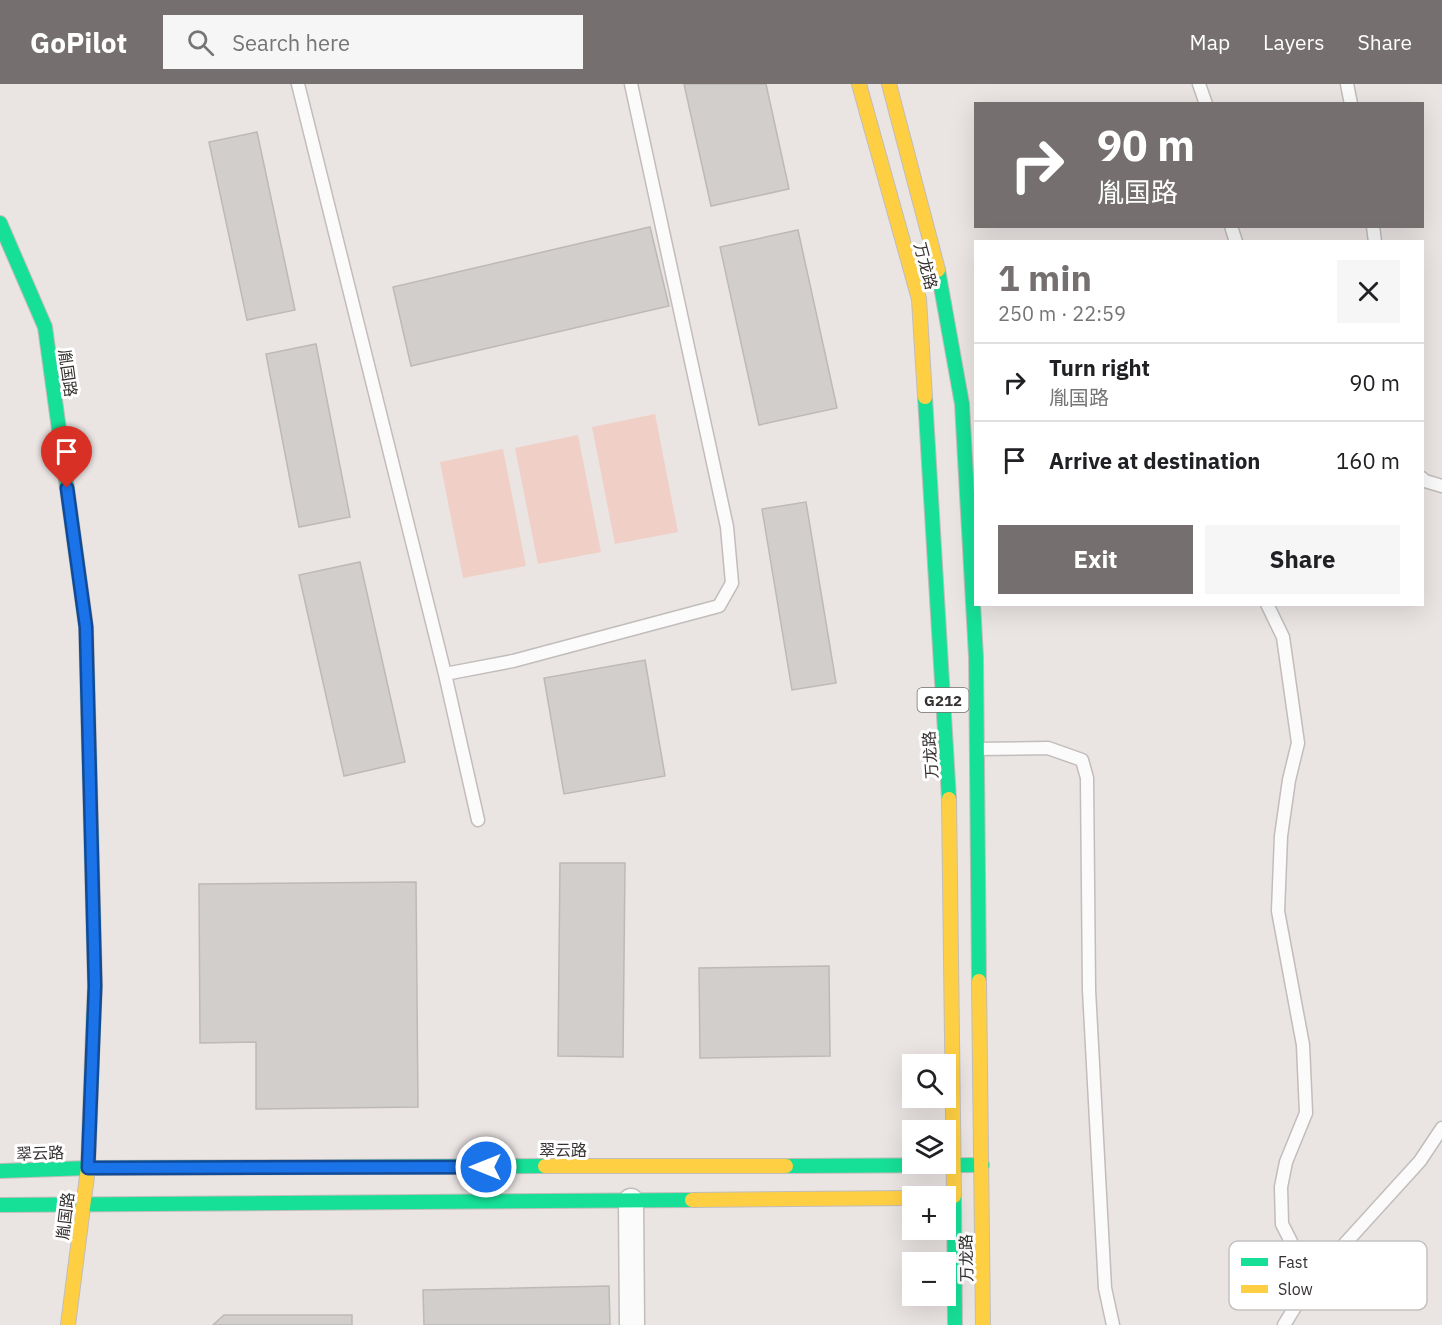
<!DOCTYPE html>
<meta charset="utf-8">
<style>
:root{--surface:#fff;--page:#f6f6f6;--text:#202124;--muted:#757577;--line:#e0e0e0;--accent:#75706f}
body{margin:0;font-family:"IBM Plex Sans","Noto Sans SC",sans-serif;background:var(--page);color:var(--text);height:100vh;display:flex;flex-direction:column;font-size:22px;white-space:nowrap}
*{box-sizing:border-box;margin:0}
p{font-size:20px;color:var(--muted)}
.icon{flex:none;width:33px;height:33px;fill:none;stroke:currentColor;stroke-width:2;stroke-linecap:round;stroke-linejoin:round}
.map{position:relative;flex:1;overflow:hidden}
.panel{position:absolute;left:974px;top:156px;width:450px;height:366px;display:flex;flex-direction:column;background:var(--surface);border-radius:0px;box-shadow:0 6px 24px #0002}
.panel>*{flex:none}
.guide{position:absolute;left:974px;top:18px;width:450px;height:126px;border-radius:0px;box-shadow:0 6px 24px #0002;background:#75706f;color:#fff;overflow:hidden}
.controls{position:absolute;left:902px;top:970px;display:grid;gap:12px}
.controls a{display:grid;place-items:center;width:54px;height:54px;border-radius:0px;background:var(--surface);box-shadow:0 6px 24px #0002;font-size:30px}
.pin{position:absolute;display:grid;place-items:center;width:51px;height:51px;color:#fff;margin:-62px -26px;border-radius:50% 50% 50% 0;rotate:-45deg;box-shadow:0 0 6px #0007}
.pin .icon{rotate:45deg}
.me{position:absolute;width:66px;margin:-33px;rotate:270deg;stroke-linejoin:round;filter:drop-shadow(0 0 4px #0008)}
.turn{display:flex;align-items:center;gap:21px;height:126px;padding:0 24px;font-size:27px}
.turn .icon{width:78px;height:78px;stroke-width:2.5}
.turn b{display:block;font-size:42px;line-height:51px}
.round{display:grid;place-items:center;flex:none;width:63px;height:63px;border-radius:0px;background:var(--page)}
.head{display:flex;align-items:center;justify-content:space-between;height:102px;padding:0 24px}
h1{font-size:36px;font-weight:800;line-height:45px;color:var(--accent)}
.action{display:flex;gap:12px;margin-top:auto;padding:12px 24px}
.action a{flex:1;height:69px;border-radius:0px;background:var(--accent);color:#fff;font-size:24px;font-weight:800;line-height:69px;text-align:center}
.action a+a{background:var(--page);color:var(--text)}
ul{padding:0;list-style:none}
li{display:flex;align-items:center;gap:18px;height:78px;padding:0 24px;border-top:2px solid var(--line)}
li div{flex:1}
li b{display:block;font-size:22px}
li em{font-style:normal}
header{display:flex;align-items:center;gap:36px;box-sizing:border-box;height:84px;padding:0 30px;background:var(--accent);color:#fff}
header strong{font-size:28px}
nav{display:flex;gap:33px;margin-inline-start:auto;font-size:21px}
.search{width:420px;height:54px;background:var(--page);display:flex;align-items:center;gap:15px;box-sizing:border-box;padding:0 21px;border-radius:0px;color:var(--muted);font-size:22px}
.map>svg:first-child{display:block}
</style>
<header>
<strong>GoPilot</strong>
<div class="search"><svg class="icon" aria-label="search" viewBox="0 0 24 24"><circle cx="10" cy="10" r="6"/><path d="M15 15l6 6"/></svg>Search here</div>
<nav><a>Map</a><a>Layers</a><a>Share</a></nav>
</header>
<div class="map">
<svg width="1442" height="1241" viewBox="0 0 1442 1241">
<rect width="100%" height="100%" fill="#eae4e3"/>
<!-- green -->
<path fill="#f0d0c6" d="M655,330L678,448L615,460L592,343Z
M578,351L601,468L538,480L515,364Z
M503,365L526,482L463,494L440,378Z"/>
<!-- building -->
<path fill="#d2cecc" stroke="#bdb9b8" stroke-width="1.5" d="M684,0H766L789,105L711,122Z
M257,48L295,226L247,236L209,58Z
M650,143L669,222L411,282L393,203Z
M798,146L837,324L759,341L720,163Z
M316,260L350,433L299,443L266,270Z
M806,418L836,599L792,606L762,425Z
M360,478L405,678L344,692L299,491Z
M645,576L665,692L564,710L544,594Z
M560,779H625L623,973L558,972Z
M416,798L418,1023L256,1025V958L200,959L199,800Z
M829,882L830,972L700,974L699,884Z
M609,1202L610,1241H424L423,1206Z
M224,1231H352V1241H213Z"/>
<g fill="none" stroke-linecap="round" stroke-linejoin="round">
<!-- lane casing -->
<g stroke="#c1bdbb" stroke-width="15">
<path id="lane" d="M298,0L445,590L478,736
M1199,0L1206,20
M1347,0L1351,20
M1231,142L1236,158
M1373,142L1375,158
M1422,394L1425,397L1442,402
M1267,520L1283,553L1298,659L1289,696L1281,752L1278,827L1303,961L1306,1029L1286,1078L1281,1103L1282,1140L1311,1197
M445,590L513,577L719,522L732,499L727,443L631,0
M977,665L1048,664L1082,676L1087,694L1089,906L1105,1204L1113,1241
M1284,1241L1311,1197L1420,1077L1442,1044"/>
</g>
<!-- street casing -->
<g stroke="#c1bdbb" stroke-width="27">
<path id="street" d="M631,1117L632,1241"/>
</g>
<!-- fast casing -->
<g stroke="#c1bdbb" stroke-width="16">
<path id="fast" d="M0,139L45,243L86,543L95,902L93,947
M938,186L962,320L976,573L979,897
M925,313L949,715
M786,1082L982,1081
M0,1087L88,1084L545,1082
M954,1112L955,1241
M0,1121L692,1116"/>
</g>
<!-- slow casing -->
<g stroke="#c1bdbb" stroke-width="16">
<path id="slow" d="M859,0L919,215L925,313
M889,0L938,186
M949,715L954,1112
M979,897L983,1241
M545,1082H786
M692,1116L912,1114
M68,1241L88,1084L93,947"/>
</g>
<!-- lane -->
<use href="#lane" stroke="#fcfbfb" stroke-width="12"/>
<!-- street -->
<use href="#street" stroke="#fcfbfb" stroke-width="24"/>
<!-- fast -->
<use href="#fast" stroke="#16e098" stroke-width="14"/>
<!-- slow -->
<use href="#slow" stroke="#ffcf43" stroke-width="14"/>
</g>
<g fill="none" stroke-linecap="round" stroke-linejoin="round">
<!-- route casing -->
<g stroke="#114b97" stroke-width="15">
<path id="route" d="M67,404L86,543L95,902L88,1084L486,1083"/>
</g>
<!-- route -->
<use href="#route" stroke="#1a73e8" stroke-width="10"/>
</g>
<g text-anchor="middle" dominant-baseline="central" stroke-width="6" stroke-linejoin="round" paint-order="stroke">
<!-- shield labels -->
<rect fill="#fff" stroke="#72706f" stroke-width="1.5" x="917.5" y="604" width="51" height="24" rx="4.5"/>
<g font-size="15" font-weight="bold" fill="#363231">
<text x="943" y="616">G212</text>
</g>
<!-- street labels -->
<g font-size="16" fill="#363231" stroke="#fff">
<text transform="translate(926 182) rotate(75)">万龙路</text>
<text transform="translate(68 289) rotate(82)">胤国路</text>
<text transform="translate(930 671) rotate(-94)">万龙路</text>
<text x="563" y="1066">翠云路</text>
<text transform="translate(40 1069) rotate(-2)">翠云路</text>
<text transform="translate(65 1132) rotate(-83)">胤国路</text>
<text transform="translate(966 1174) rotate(-91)">万龙路</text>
</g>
</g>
<!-- legend -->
<rect x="1229" y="1157" width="198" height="69" rx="9" fill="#fff" stroke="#c3c2c1" stroke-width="1.5"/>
<rect x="1241" y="1174" width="27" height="8" fill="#16e098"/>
<rect x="1241" y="1201" width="27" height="8" fill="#ffcf43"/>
<g font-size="16" fill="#363231">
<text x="1278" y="1184">Fast</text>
<text x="1278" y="1211">Slow</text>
</g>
</svg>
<div class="controls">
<a><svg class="icon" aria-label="search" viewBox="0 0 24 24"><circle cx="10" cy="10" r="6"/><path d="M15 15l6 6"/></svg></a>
<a><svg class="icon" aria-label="layers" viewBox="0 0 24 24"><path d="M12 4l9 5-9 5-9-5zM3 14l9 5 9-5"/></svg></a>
<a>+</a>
<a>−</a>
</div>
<div class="pin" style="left:67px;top:404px;background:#d93025"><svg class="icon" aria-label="arrive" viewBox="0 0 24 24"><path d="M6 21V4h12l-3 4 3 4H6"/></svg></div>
<svg class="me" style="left:486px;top:1083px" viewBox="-20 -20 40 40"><circle r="17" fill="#1a73e8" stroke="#fff" stroke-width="3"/><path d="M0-11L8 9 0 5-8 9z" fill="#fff"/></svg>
<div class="guide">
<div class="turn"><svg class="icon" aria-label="right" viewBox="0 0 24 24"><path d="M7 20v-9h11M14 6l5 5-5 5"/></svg><div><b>90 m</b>胤国路</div></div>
</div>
<section class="panel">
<div class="head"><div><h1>1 min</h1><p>250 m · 22:59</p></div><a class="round"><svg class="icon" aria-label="close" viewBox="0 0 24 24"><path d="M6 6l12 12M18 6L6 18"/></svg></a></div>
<ul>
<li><svg class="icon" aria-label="right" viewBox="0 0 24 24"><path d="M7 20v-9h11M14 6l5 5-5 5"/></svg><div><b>Turn right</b><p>胤国路</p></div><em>90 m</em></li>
<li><svg class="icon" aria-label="arrive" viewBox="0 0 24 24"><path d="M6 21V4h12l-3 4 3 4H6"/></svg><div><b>Arrive at destination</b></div><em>160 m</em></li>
</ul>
<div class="action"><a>Exit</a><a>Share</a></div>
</section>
</div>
